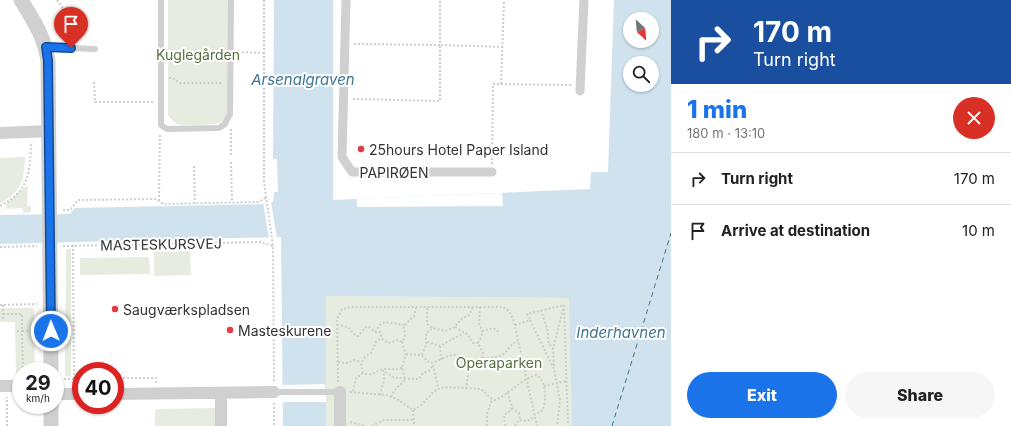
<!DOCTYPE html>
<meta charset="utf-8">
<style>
:root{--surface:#fff;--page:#f6f6f6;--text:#202124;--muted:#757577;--line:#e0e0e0;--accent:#1a73e8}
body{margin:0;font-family:Inter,sans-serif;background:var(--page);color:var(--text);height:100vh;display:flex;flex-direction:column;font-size:15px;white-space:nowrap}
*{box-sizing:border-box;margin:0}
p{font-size:13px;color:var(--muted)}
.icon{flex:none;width:22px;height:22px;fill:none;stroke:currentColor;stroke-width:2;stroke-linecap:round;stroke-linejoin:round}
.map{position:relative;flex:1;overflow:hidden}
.details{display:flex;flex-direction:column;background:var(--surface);width:340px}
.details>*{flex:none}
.banner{background:#1a4fa0;color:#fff;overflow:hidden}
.needle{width:26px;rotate:154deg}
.tools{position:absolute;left:623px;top:12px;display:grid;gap:8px}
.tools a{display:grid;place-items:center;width:36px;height:36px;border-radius:50%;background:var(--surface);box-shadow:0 1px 3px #0004;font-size:20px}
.speed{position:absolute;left:12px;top:362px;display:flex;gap:8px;font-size:20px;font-weight:700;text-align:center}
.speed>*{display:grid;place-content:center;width:52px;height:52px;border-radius:50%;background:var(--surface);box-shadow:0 1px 3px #0004;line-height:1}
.speed small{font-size:10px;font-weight:400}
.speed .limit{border:6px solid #d22;background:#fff;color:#111}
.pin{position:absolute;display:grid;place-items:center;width:34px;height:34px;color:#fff;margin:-41px -17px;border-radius:50% 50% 50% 0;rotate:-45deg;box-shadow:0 0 4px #0007}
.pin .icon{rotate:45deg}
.me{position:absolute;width:44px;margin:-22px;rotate:359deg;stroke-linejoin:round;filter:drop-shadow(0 0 3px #0008)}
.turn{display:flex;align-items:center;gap:14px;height:84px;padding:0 16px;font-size:18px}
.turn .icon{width:52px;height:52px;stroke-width:2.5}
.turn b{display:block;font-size:28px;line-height:34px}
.round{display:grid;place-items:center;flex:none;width:42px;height:42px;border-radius:21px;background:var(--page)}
.overview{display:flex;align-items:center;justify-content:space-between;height:68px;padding:0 16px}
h1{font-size:24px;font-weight:800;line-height:30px;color:var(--accent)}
.action{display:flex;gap:8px;margin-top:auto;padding:8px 16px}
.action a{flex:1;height:46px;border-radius:24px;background:var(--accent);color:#fff;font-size:16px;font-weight:800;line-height:46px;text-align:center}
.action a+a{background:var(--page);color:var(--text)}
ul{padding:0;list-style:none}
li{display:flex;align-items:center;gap:12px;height:52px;padding:0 16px;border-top:1px solid var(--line)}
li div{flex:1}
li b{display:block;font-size:15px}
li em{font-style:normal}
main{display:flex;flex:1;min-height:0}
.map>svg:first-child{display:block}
</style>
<main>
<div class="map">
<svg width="671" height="426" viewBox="0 0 671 426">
<rect width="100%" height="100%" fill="#fff"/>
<!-- green -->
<path fill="#e6ecdf" d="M168,0H228V111C227,116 226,119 222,122C216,125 183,126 177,124C173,122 171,119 168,115Z
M25,157C24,181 22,191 0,204V158Z
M28,184L27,206H31V212L23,213V208L6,209V204Z
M66,249H71V377L65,376Z
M190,251L191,275L154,276V252Z
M149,257L150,274L80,275V258Z
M326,296L570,298L572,426H326Z
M0,308H34L35,371H21V378H16L15,322H0Z
M216,408V426H155V411L157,409Z"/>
<!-- water -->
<path fill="#cfe2ee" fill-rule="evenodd" d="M274,0H333V200L590,189L591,172H608L614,0H671V426H572L569,298L326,296V426H283L281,237L0,244V215L70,214L75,208L263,204L273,202L274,192H278L277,159H273ZM630,19H652V41H630ZM630,63H652V85H630Z"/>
<!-- pier -->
<path fill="#fff" d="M502,193L503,206L357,207V199Z
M271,201L277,239H269L263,202Z
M325,384L326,402H283V385Z"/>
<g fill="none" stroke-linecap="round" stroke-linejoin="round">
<!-- ferry -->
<path stroke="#3f7597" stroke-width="1" stroke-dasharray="5 4" stroke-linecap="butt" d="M612,426L671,233"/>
<!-- path -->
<path stroke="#cdcdcd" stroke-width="2" stroke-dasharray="2 2" stroke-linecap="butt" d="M57,0L64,10
M264,0V181L273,246
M354,44L440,45V0
M238,52L264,53
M169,78H173L180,83H222
M94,82L95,102H153
M501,84L504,0
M353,99L440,101V45L503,47
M231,129V157
M231,162L232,202
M492,164L493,84L571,85
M194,166L195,203
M159,201L160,134
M0,206C29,191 30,173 31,143
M63,210H70L78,200L156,199L163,204L258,202L267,197
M73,245L74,379
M63,246L260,242L273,246L274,381
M0,247L37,246
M0,305L37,304
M3,305V321
M564,305L568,426
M480,307L479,323L483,333L478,343L483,353L482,358
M427,308V324L433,328
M541,310L548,332V341L552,348
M3,314H22V331L34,330
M530,319L527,314L564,305L553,349L554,368
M337,325L348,327L356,336H358L366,327H369L375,332H380L382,339
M515,325L530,320L554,369L560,400L557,426
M455,327L467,334L473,343H478
M17,331H22L23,371
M482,331L493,328L499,332
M375,332L380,325L385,322L404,325
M427,342L440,346L464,333
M440,346L441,360
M406,354L421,355L430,363C438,362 447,355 455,355L463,365L469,367
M422,355L426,345V333L433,328L445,331L455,327L461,319L469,315L473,307
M338,362L347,363L354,360L361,362
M433,365L438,388
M402,368C396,370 392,369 385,369C376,370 373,377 363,373L361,363L365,357L371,353L377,340L382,339L388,343L398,340L402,342
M382,370C385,372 390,375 393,377C395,378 415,379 419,379L423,373L429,371L433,365
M115,378H156V383
M60,379H81
M338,382L337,319L342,309L353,307H503L510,312L514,322L537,426
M544,386L567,381
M466,389L469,367L474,360C483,357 493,359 502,355C509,351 509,344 518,341
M353,391L356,378L363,373
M350,392L386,395L397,399L413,410C424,406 429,393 440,388C442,387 477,388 480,389C486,392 488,398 495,400C511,393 520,380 536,375C547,380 546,400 543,410L534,415
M380,395L384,380V371
M391,397L394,391L405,380L402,367L406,355L402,342L405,337L404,326L414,316L416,308
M274,403V426
M512,408L519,413L520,419
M413,410L414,426
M350,422L366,426
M7,426V397
M372,426L384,420H414
M487,426V414L492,399
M505,426L504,415L510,411L512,406L507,392
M515,426L519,420L527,421L535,417"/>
<!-- service -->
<path stroke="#d0d0d0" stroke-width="6" d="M161,0V125L167,129L219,128L225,124L230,114L231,0
M46,47L95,49
M274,392H340"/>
<!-- pedestrian -->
<path stroke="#d0d0d0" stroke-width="9" d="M346,0L342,157L352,172H492
M580,91L584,0"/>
<!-- minor -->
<path stroke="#d0d0d0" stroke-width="12" d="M0,133L49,131
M0,386H21
M221,393V426
M55,394H81
M115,394L274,392
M340,426V392"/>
<!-- tertiary -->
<path stroke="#d0d0d0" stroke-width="15" d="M21,0C33,20 45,37 48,61L51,371
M51,405V426"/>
</g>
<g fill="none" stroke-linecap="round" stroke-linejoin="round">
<!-- route casing -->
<g stroke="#114b97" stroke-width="10">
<path id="route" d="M51,331L48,61L46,47L71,48"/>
</g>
<!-- route -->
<use href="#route" stroke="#1a73e8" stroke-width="7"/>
</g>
<!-- markers -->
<g fill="#e63946" stroke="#fff" stroke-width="1.5">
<circle cx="361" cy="149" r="4"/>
<circle cx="115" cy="309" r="4"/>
<circle cx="230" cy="330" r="4"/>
</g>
<g text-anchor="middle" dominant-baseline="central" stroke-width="4" stroke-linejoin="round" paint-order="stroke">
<!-- park labels -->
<g font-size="14" fill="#56703f" stroke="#fff">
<text x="198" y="54">Kuglegården</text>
<text x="499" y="362">Operaparken</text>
</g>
<!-- poi labels -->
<g font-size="14" fill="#333" stroke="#fff" text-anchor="start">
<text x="369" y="149">25hours Hotel Paper Island</text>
<text x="123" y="309">Saugværkspladsen</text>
<text x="238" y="330">Masteskurene</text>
</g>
<!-- street labels -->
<g font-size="14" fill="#333" stroke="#fff">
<text x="394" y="172">PAPIRØEN</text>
<text transform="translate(161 244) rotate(-1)">MASTESKURSVEJ</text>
</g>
<!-- water labels -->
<g font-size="15" font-style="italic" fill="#3f7597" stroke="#fff">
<text x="303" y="79">Arsenalgraven</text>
<text x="621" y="332">Inderhavnen</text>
</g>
</g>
</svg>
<div class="tools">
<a><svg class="needle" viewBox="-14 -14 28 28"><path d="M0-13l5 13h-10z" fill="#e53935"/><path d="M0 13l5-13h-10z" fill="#757577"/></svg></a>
<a><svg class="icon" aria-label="search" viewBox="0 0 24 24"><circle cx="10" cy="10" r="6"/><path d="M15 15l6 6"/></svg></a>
</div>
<div class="speed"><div>29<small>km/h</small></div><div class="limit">40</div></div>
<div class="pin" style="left:71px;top:48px;background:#d93025"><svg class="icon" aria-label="arrive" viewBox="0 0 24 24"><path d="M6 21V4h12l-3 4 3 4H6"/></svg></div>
<svg class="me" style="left:51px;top:331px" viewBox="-20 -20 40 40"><circle r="17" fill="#1a73e8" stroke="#fff" stroke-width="3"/><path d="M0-11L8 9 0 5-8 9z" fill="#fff"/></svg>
</div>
<section class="details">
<div class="banner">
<div class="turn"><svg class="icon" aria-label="right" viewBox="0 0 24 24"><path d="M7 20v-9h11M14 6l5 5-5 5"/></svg><div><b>170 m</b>Turn right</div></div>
</div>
<div class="overview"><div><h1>1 min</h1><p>180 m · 13:10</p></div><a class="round" style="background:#d93025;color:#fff"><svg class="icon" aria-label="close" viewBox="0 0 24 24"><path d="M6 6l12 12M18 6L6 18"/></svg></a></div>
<ul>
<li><svg class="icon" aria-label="right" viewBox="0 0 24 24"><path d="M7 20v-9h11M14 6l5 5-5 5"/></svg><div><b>Turn right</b></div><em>170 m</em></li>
<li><svg class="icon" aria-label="arrive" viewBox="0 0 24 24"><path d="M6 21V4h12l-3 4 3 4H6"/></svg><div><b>Arrive at destination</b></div><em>10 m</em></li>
</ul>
<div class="action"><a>Exit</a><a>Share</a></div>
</section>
</main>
